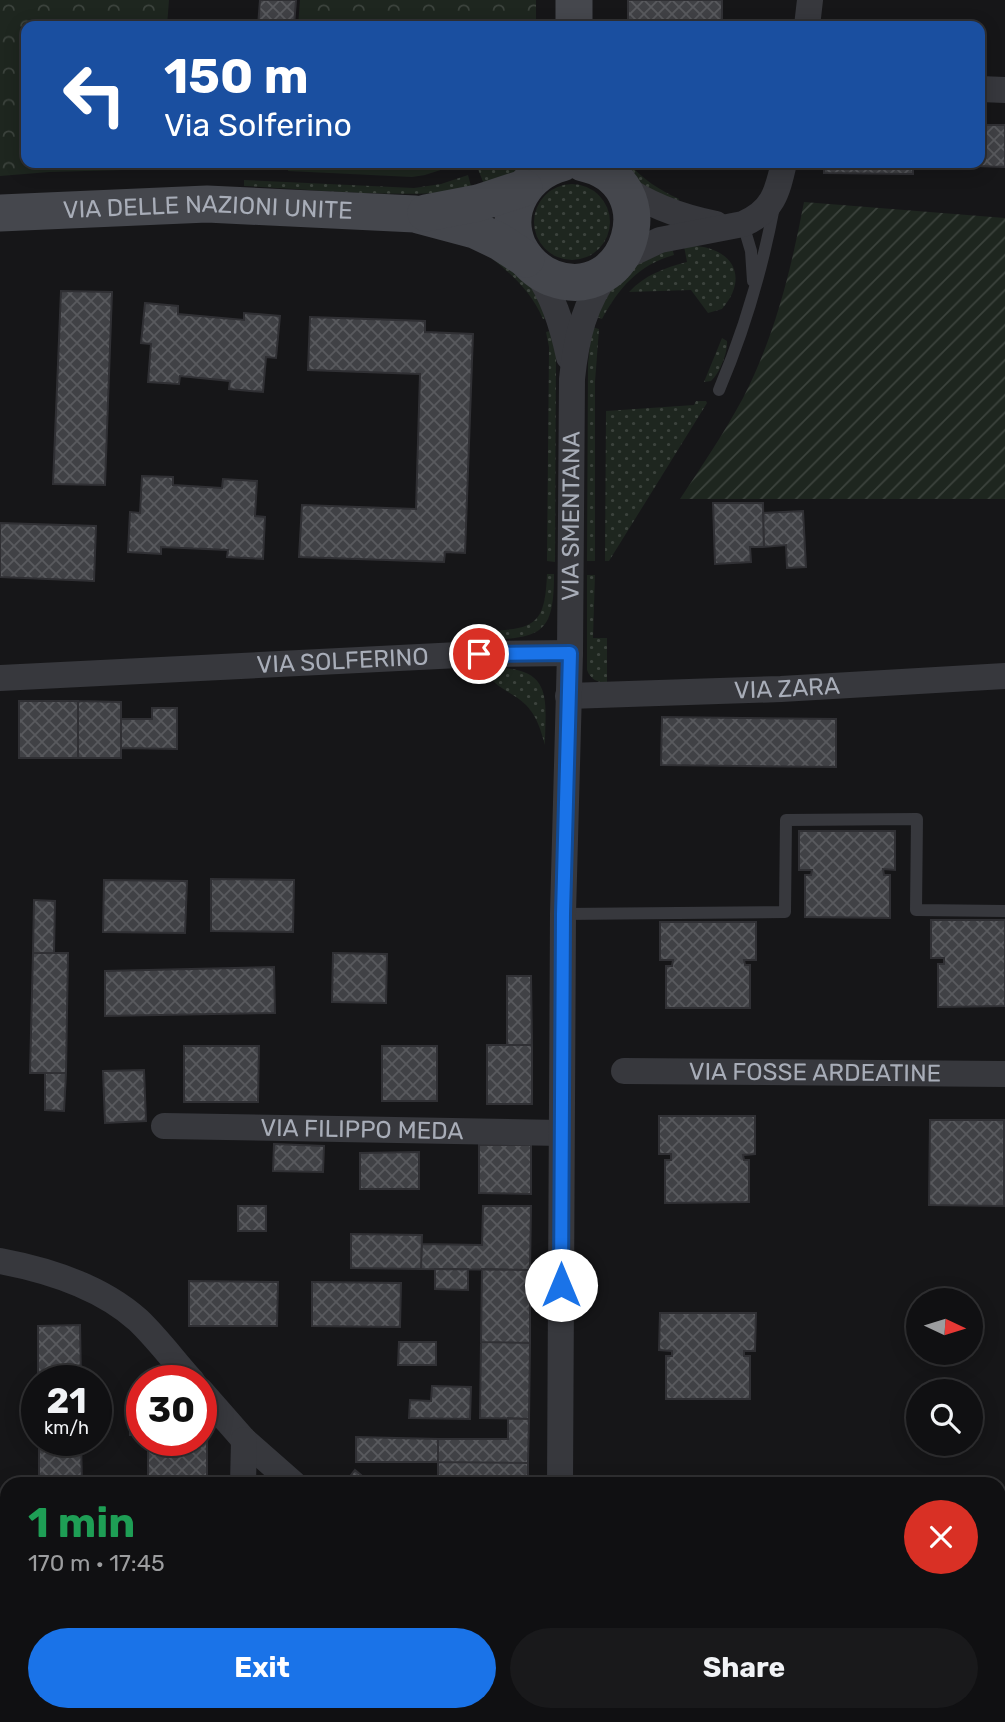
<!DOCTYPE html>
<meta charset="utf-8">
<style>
:root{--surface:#101012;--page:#19191b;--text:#f1f3f6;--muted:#9c9d9f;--line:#303032;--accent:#1a73e8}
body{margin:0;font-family:Rubik,sans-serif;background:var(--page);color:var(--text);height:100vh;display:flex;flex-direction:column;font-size:26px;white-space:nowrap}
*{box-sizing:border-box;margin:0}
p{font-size:23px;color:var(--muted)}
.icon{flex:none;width:38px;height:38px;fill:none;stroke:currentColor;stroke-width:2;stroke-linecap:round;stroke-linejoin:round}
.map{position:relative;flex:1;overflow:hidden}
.side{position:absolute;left:0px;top:1477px;width:1006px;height:245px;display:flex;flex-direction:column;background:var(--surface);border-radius:21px 21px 0 0;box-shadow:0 4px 18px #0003,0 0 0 2px var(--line)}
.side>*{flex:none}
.banner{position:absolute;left:21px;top:21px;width:964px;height:147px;border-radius:14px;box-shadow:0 4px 18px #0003,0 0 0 2px var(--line);background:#1a4fa0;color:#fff;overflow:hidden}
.needle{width:46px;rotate:94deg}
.buttons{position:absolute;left:906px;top:1288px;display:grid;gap:14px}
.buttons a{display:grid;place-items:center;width:77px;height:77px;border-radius:50%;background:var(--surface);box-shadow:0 4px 18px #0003,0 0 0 2px var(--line);font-size:35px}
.speed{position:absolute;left:21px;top:1365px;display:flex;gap:14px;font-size:35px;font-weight:700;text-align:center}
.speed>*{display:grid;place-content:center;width:91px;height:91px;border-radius:50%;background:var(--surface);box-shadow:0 4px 18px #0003,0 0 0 2px var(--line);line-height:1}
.speed small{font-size:18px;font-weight:400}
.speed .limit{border:10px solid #d22;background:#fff;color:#111}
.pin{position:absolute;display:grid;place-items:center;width:60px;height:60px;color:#fff;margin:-30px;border:4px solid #fff;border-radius:50%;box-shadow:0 2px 7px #0007}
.me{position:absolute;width:77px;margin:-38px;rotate:0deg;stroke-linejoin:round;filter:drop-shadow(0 0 5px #0008)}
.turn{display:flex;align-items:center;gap:24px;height:147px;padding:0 28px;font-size:32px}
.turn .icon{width:91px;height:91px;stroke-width:2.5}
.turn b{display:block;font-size:49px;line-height:60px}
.round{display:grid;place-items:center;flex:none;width:74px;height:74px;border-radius:37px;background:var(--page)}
.summary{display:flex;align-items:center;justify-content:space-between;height:119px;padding:0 28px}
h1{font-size:42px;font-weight:700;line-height:52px;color:#1e9e55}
.cta{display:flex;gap:14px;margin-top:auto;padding:14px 28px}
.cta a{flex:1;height:80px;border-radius:42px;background:var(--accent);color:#fff;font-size:28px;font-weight:700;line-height:80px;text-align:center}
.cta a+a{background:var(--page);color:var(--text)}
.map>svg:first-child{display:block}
</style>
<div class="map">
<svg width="1005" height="1722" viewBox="0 0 1005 1722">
<defs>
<pattern id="grass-dots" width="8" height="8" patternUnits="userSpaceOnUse" patternTransform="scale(1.75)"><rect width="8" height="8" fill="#1e261f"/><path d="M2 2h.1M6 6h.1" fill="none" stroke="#3c433d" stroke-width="1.8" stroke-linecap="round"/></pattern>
<pattern id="forest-crowns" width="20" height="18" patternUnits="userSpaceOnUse" patternTransform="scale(1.75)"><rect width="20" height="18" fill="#1e261f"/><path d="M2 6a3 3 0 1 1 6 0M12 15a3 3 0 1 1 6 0" fill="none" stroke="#3c433d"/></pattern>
<pattern id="garden-furrows" width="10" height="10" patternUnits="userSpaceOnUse" patternTransform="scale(1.75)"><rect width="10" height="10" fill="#1e261f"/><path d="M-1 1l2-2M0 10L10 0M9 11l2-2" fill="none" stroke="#3c433d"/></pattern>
<pattern id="building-cross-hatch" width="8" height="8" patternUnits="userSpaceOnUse" patternTransform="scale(1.75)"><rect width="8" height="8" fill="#404145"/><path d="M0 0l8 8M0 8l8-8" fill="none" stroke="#595a5e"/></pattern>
</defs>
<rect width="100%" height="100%" fill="#161618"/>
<!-- grass -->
<path fill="url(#grass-dots)" d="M490,163H526L512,176L485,187L478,169Z
M617,163H628C643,179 659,190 679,199L677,204L641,185Z
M468,175L472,190C397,199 319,190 244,186V180L414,188L441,184Z
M534 222a38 38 0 1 1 76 0a38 38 0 1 1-76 0Z
M684,246C727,243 753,273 722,309L708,313L691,290L629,292C645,275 664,268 687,262Z
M672,248L674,255C638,265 619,288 602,319L594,316L625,270Z
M491,258L522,272L549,317L543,319C532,293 513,275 491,258Z
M592,327L599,329L595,382V561H587L588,363Z
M553,330L556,354L555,562L547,561L549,347L546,332Z
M722,338L727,341C728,352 720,373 711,381L704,382Z
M696,401H706L707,403L609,561H605L606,411L694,405Z
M547,574H554C554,632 543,638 487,640V631C535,629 545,625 547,574Z
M587,575H595L593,638H607V683C597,682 591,680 587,670Z
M503,668C554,671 545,704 545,745C541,731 537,716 526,705C514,692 490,687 487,669Z"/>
<!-- forest -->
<path fill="url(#forest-crowns)" d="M0,0H169L167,26H26V163H158V169L49,172L0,176Z
M300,0H536V26H298Z
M289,163H462L425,175L412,177L288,171Z"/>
<!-- garden -->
<path fill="url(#garden-furrows)" d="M804,202L1005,218V499H680C702,466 724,433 743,398C775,336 791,270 804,202Z"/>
<!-- building -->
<path fill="url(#building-cross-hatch)" stroke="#303034" stroke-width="2" d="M260,0H296L294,26H258Z
M628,0H722V26H628Z
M980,125H1005V167L976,166V163H980Z
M824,163H913V174L824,173Z
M61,291L112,292L105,485L53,484Z
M145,303L178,306V314L244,320V313L280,316L276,358L266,357L263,392L229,389L230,381L180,376L179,384L148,382L151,344L141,343Z
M310,317L425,321V332L473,334L465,553L445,552L444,562L299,557L302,505L416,509L420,374L308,370Z
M142,476L173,477V485L222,488L223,479L257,481L255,516L265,517L263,559L227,557L228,550L161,547V554L128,552L130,512L140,513Z
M713,503H763L764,547H750L751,562L715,564Z
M803,511L806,567L787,568L786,545L764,547L763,513Z
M0,523L96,526L94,581L0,577Z
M19,701H78V758H19Z
M78,701L121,702V758H78Z
M152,708H177V749L121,748V719H152Z
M662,717L836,719V767L661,765Z
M799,831H895V870L883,869L884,875H890V918L805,917V875H811L812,870H799Z
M211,879L294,880L293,932L211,931Z
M104,880L187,881L185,933L103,932Z
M34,900L55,901L54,953H33Z
M931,920H1005V1006L938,1007V964H944V958H931Z
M660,922H756V960H744L745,965H750V1008H666V966H672L673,960H660Z
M33,953H68L66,1073H30Z
M333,953L387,954L386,1003L332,1002Z
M274,967L275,1013L105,1016V971Z
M507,976H531L532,1045H507Z
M487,1045H532V1104H487Z
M184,1046H259L258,1102H184Z
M382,1046H437V1101H382Z
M144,1070L146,1121L105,1123L103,1071Z
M45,1073H66L64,1111L45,1110Z
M659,1116H755V1154L743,1155L744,1160H749V1202L665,1203V1160H671V1154H659Z
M930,1120H1004V1206L929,1205Z
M274,1144L324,1146L323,1172L273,1171Z
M479,1145H531V1194L479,1193Z
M419,1152V1189H360V1153Z
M238,1206H266V1231H238Z
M483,1206H531L530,1270L421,1269L422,1244L482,1245Z
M351,1234L422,1235L421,1269L351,1268Z
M435,1269H468V1290L435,1289Z
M482,1269L530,1270V1343L481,1342Z
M189,1281L278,1282L277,1326H189Z
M312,1282L401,1283L400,1327L312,1326Z
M660,1313H756L755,1351H744V1356H750V1399H666V1356H672V1351L659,1350Z
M80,1325L81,1381H38V1326Z
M399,1342H436V1365H398Z
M481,1342L530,1343L529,1419L480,1418Z
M432,1386L471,1387L470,1419L409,1418L410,1400L431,1401Z
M142,1395V1435H130V1396Z
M508,1418L529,1419L528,1463L438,1462V1439H508Z
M201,1436H207V1484H136V1482H148V1440H201Z
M356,1437L438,1439V1462H356Z
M39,1440H81L82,1484H39Z
M438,1462L528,1463V1484H438Z
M355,1470L372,1484H344Z
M0,1560H7V1653H0Z
M303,1715H399L400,1722H298Z
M516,1715H566L572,1722H521Z"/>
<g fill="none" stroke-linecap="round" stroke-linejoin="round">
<!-- lane -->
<path stroke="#37383d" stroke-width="12" d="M743,224L751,251L753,281
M719,390C744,331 762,270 774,207
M563,914L785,912L786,820L917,819L916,910L1005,911"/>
<!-- street -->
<g stroke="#37383d" stroke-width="26">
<path d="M807,26L810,0"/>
<path d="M980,89L1005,90"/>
<path d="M619,184C649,206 681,217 716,224"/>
<path d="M620,259L660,240L743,224C773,211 777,193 784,163"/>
<path d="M533,267C553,295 562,324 569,357"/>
<path id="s1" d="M0,678L479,654L570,653"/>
<path id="s2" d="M568,696L781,689L1005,676"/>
<path id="s3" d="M624,1071L1005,1074"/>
<path id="s4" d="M164,1126L561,1133"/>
<path d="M0,1261C48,1270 100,1286 138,1320C157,1338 174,1361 192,1381"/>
<path d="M201,1391L244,1440L294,1484"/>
<path d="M243,1484L244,1440"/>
<path id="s5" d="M560,1484L563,914L570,653L572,379C576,339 584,302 610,270"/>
<path d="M608,1715L613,1722"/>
<path d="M979,1715L1005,1719"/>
<path d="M186,1722L193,1715"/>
</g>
<!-- secondary -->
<g stroke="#45474d" stroke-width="37">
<path d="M574,0V26"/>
<path d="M562,163C526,173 502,209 518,246C525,260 537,272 552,278C630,307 669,182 583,163"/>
<path id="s6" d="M0,213L207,204L415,214L475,230L500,242L526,259"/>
<path d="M426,213L478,203L524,188"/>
</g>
</g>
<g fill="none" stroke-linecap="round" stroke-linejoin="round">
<!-- route casing -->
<g stroke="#114b97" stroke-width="18">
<path id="route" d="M479,654L570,653L563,914L561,1285"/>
</g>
<!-- route -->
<use href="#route" stroke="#1a73e8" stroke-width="12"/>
</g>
<g text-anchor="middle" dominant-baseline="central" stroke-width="5" stroke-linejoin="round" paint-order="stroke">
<!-- street labels -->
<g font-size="24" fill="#a8adb8" stroke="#111113">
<text stroke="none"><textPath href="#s6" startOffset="208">VIA DELLE NAZIONI UNITE</textPath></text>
<text stroke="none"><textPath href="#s5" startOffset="968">VIA SMENTANA</textPath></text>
<text stroke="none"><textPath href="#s1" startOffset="343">VIA SOLFERINO</textPath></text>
<text stroke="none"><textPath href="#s2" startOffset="219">VIA ZARA</textPath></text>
<text stroke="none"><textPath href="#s3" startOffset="191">VIA FOSSE ARDEATINE</textPath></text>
<text stroke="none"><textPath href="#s4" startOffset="198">VIA FILIPPO MEDA</textPath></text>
</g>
</g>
</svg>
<div class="buttons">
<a><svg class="needle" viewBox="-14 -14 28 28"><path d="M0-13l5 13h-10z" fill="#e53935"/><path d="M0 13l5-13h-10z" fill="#9c9d9f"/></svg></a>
<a><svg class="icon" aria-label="search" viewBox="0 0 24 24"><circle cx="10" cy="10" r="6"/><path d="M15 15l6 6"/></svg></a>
</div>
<div class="speed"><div>21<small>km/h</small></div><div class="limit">30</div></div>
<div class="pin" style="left:479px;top:654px;background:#d93025"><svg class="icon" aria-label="arrive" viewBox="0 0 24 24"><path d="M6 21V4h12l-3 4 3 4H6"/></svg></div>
<svg class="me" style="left:561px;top:1285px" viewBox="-20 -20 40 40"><circle r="19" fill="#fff"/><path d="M0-13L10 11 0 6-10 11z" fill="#1a73e8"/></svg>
<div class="banner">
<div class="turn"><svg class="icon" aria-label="left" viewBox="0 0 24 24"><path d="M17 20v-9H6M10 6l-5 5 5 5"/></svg><div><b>150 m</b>Via Solferino</div></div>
</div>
<section class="side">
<div class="summary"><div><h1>1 min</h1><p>170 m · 17:45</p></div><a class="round" style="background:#d93025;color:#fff"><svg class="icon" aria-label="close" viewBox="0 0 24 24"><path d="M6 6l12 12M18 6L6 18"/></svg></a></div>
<div class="cta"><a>Exit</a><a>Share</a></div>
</section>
</div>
